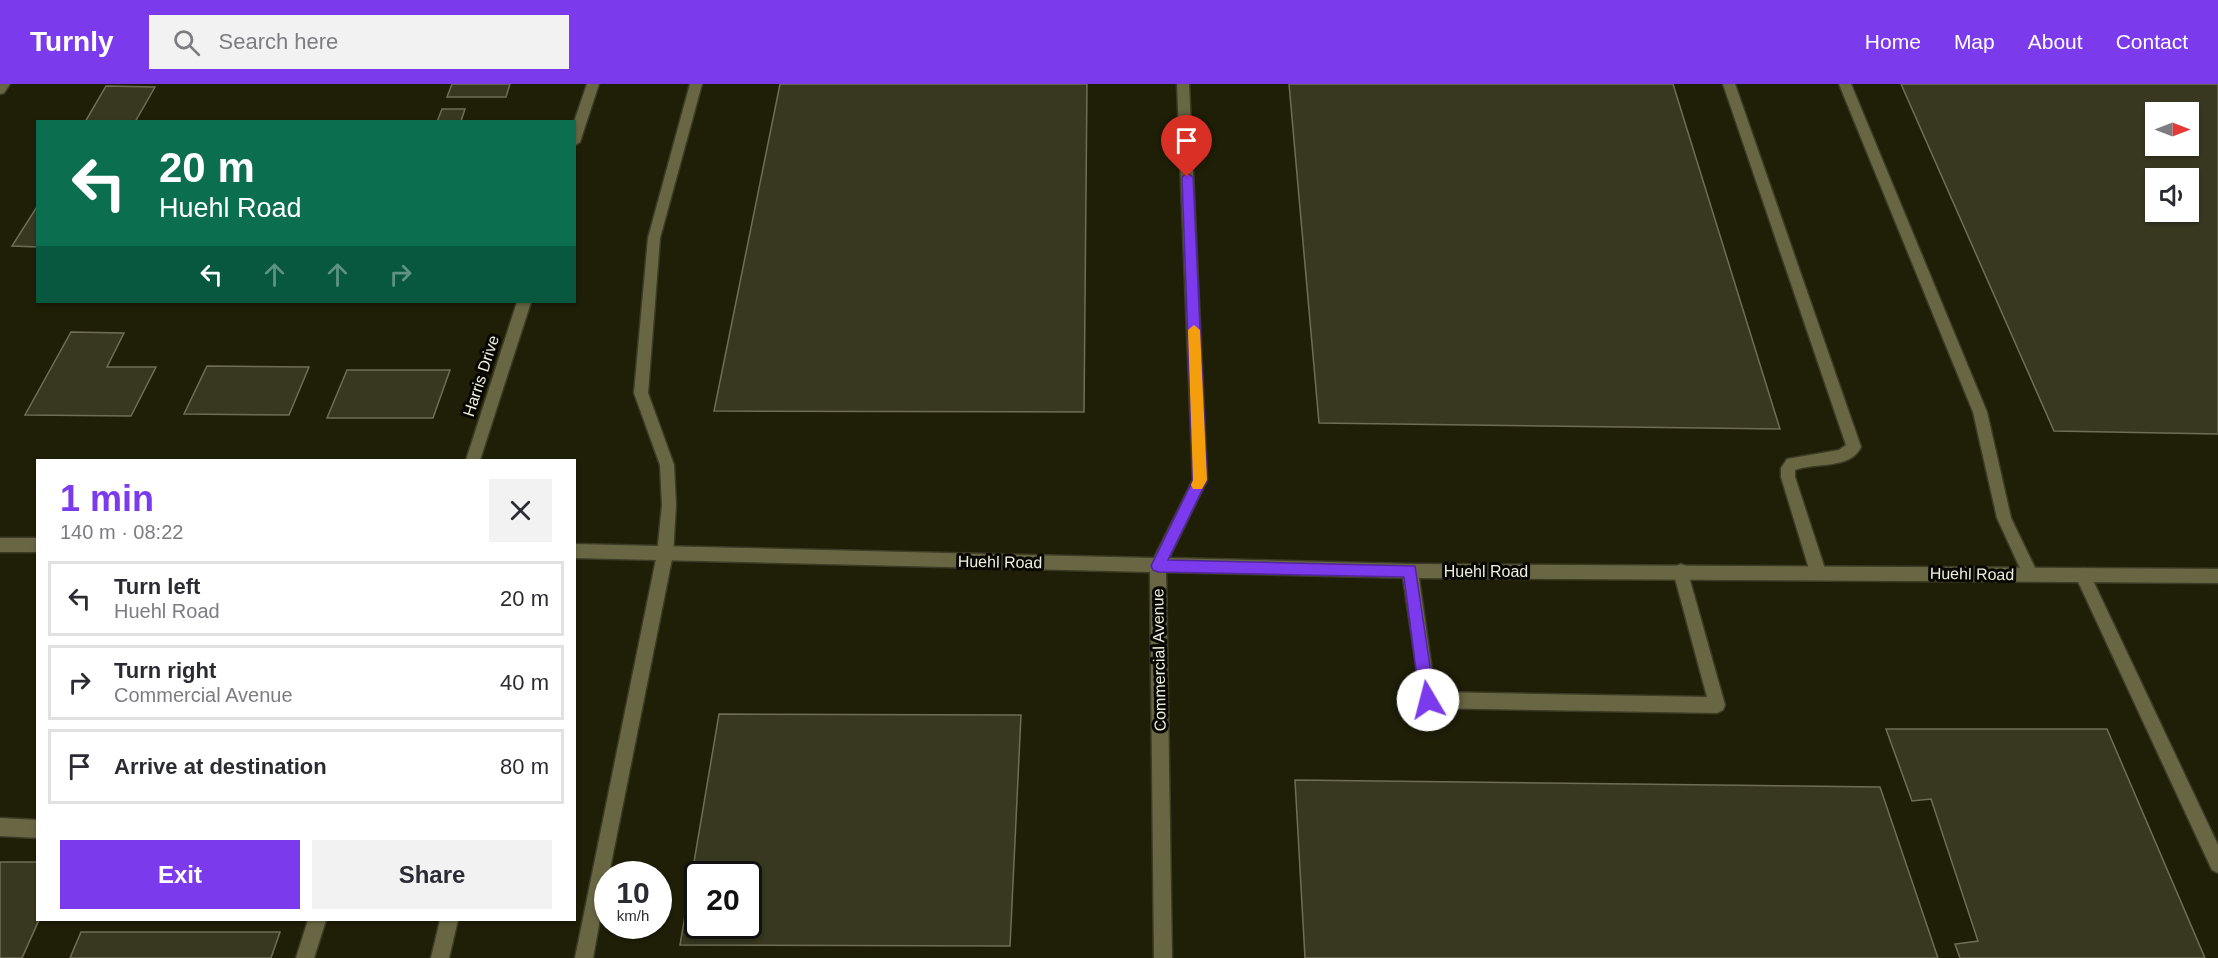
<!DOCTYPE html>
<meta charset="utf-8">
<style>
:root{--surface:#fff;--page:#f2f2f3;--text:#2b2b33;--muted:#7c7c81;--line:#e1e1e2;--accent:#7c3aed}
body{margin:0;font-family:Arial,sans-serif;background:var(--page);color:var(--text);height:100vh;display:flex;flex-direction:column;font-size:22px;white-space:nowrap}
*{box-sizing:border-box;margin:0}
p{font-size:20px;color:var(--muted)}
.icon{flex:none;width:33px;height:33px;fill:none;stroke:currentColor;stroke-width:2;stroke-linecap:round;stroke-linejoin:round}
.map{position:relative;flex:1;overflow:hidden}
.details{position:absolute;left:36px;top:375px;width:540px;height:462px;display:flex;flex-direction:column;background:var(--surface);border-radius:0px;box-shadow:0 2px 4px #0004}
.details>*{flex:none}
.guide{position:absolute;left:36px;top:36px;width:540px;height:183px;border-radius:0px;box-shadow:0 2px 4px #0004;background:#0b6e4f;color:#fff;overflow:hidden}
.needle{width:39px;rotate:90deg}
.tools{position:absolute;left:2145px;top:18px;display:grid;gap:12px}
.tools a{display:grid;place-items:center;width:54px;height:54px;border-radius:0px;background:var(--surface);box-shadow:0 2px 4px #0004;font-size:30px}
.speed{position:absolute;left:594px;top:777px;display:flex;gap:12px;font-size:30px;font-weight:700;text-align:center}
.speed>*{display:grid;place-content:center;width:78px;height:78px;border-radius:50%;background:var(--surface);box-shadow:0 2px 4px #0004;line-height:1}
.speed small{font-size:15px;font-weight:400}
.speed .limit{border:3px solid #111;border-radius:9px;background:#fff;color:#111}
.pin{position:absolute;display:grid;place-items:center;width:51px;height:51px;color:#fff;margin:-62px -26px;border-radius:50% 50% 50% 0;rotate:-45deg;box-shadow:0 0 6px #0007}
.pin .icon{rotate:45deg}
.me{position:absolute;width:66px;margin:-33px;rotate:352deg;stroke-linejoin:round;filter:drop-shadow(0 0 4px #0008)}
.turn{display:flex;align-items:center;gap:21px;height:126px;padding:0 24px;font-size:27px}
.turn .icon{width:78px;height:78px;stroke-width:2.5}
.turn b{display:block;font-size:42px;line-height:51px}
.lanes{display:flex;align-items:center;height:57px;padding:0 24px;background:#0003;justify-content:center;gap:30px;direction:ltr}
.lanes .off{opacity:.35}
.round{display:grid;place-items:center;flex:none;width:63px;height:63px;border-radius:0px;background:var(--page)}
.summary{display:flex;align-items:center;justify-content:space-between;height:102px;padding:0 24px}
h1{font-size:36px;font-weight:800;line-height:45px;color:var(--accent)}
.button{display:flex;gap:12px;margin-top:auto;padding:12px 24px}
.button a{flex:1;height:69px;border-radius:0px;background:var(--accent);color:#fff;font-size:24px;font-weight:800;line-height:69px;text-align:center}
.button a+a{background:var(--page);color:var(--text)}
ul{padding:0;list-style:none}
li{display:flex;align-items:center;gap:18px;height:75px;margin:0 12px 9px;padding:0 12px;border:3px solid var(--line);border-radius:0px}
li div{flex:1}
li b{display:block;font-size:22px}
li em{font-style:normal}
header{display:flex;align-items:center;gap:36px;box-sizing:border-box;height:84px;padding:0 30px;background:var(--accent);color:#fff}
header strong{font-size:28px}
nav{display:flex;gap:33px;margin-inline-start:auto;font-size:21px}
.search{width:420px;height:54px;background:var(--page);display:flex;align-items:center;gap:15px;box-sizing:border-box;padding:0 21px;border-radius:0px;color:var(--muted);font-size:22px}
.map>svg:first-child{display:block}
</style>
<header>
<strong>Turnly</strong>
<div class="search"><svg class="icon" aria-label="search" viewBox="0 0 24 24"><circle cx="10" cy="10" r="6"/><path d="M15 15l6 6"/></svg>Search here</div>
<nav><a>Home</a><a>Map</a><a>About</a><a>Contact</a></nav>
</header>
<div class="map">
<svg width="2218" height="874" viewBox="0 0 2218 874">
<rect width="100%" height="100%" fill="#1f1e07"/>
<!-- building -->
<path fill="#383720" stroke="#6f6e55" stroke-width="1.5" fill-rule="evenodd" d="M452,0H510L506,13H447Z
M780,0H1087L1084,328L714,327Z
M1289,0H1673L1780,345L1319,339Z
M1901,0H2218V350L2054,347ZM2156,28H2188V62H2156ZM2156,94H2188V128H2156Z
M106,2L155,3L135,38H85Z
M442,25H465L461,37H487L437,38Z
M38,121V163L12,162Z
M71,248L124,249L107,283H156L131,332L25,331Z
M207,282L309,283L289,331L184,330Z
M347,286H450L433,334H327Z
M719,630L1021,631L1010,862L680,861ZM698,790H748V842H698Z
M1886,645H2107L2205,874H1960L1955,860L1978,857L1931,715L1912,717Z
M1295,696L1880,703L1938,874H1305Z
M0,778H38L39,836L22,874H0Z
M81,848H280L271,874H70Z"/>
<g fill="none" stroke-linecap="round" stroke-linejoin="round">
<!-- lane casing -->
<g stroke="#3c3b25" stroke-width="3">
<path id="lane" d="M690,0H702L660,154L648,309L674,381L676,421L673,470L609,790H608L593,874H575L657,470L662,421L660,381L634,309L648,154Z
M1723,0H1735L1861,363C1850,386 1815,378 1795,386V393L1826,488L1823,493L1818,495L1813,493L1810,488L1781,393V384L1787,375L1839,366L1846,361Z
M1839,0H1851L1987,328L2011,434L2038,490L2035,495L2030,497L2025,495L1997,434L1973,328Z
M1410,480L1415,482L1418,487L1435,608L1707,613L1673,487L1676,482L1681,480L1686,482L1725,621L1723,626L1717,629L1428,624L1422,621L1402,487L1405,482Z
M2083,484L2088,486L2218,761V789L2212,786L2075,491L2078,486Z
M0,734L38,736V754L0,752Z
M308,836H326L314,874H296Z
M440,836H458L449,874H431Z"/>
</g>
<!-- street casing -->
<g stroke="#3c3b25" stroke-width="3">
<path id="street" d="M0,0H10L4,9L0,10Z
M587,0H599L580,58L574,62V38Z
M1177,0H1189L1207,396L1169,474L1410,480L2218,485V499L1410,494L1166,488L1172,874H1154L1150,488L574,474V460L1154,474L1193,396Z
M517,218H531L480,376H466Z
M0,454H38V468H0Z"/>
</g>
<!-- lane -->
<use href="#lane" fill="#696743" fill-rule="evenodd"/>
<!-- street -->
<use href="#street" fill="#696743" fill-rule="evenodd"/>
</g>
<!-- route -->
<path fill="#7c3aed" stroke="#51269a" stroke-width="1.5" d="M1187,89L1193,93L1207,396L1168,476L1415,482L1435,616L1433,621L1428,623L1422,621L1420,616L1404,493L1158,488L1153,486L1151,482L1193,396L1182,93Z"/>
<!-- slow -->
<path fill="#f59e0b" d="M1194,241L1200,246L1207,396L1202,405H1193L1191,401L1193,396L1188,246Z"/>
<g text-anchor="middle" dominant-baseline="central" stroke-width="6" stroke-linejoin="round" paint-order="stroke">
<!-- street labels -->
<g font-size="16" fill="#efefe0" stroke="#080702">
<text transform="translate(481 292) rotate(-72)">Harris Drive</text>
<text transform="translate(1000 478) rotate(1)">Huehl Road</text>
<text x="1486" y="487">Huehl Road</text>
<text transform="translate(1972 490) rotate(1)">Huehl Road</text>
<text transform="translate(1159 576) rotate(-91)">Commercial Avenue</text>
</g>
</g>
</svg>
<div class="tools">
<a><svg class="needle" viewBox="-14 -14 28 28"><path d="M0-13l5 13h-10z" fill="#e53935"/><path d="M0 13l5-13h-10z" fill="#7c7c81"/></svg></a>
<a><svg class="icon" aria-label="sound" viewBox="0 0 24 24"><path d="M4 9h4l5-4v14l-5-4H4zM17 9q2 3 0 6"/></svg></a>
</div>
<div class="speed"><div>10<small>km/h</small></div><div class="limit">20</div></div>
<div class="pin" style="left:1187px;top:93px;background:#d93025"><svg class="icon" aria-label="arrive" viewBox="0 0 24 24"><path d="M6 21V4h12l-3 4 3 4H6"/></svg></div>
<svg class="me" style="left:1428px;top:616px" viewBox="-20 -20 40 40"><circle r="19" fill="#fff"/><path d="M0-13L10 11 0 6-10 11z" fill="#7c3aed"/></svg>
<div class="guide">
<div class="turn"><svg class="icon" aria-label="left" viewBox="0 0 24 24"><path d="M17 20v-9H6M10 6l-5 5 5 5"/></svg><div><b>20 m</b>Huehl Road</div></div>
<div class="lanes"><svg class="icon" aria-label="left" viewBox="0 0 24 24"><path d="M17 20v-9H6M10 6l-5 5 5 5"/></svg><svg class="icon off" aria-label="ahead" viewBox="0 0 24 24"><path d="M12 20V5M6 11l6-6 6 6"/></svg><svg class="icon off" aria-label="ahead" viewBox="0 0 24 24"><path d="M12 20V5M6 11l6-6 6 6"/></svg><svg class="icon off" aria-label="right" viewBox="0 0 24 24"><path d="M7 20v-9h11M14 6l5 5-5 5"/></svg></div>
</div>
<section class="details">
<div class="summary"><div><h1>1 min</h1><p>140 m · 08:22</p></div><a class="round"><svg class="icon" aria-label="close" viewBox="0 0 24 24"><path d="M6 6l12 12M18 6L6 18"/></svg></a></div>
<ul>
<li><svg class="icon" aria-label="left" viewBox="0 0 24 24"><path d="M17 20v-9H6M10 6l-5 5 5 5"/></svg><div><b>Turn left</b><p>Huehl Road</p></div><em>20 m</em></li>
<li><svg class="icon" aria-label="right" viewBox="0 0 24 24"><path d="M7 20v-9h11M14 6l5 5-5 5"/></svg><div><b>Turn right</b><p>Commercial Avenue</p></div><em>40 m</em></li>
<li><svg class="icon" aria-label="arrive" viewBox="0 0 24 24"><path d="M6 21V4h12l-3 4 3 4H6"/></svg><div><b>Arrive at destination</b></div><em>80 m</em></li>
</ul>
<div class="button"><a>Exit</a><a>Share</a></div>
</section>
</div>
